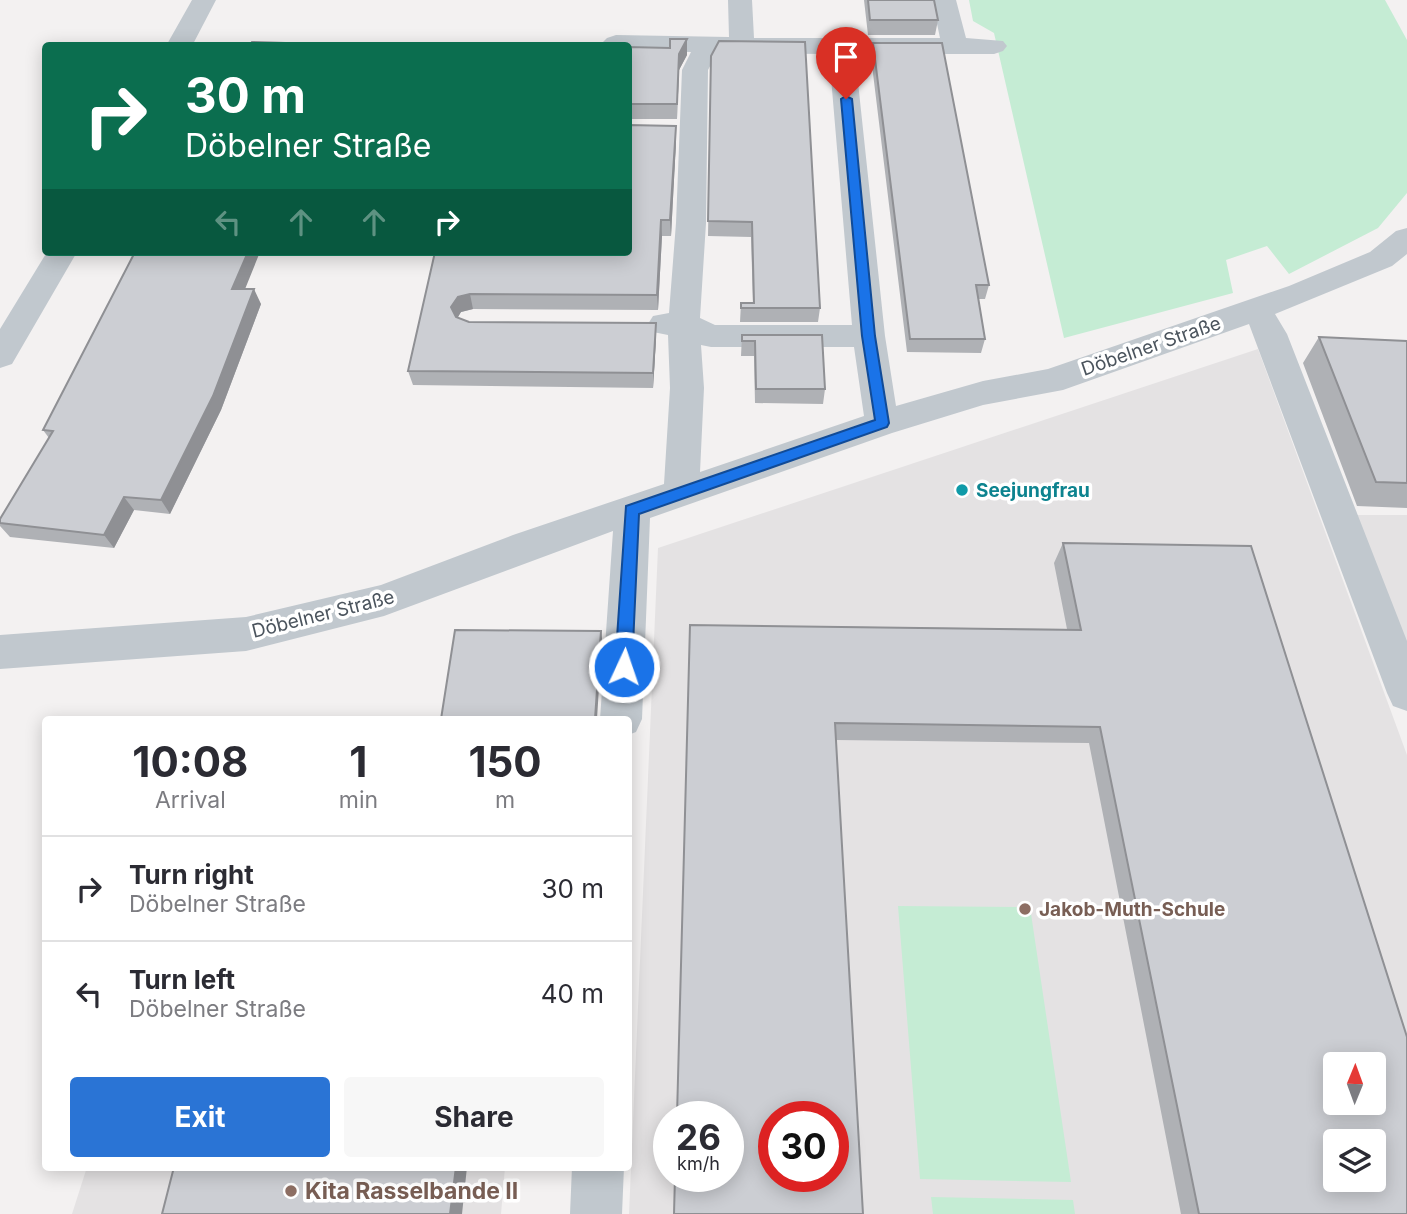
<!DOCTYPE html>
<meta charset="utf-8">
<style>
:root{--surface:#fff;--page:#f7f7f7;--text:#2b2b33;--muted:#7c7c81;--line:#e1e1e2;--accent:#2a74d5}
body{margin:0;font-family:Inter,sans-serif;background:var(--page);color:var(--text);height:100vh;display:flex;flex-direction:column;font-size:26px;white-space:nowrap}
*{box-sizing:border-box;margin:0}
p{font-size:23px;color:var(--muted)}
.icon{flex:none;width:38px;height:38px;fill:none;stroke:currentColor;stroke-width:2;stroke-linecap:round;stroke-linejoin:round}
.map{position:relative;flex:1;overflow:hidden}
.drawer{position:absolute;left:42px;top:716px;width:590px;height:455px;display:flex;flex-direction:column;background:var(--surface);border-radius:7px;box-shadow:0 4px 18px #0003}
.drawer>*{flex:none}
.top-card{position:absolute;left:42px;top:42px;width:590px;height:214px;border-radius:7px;box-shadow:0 4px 18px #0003;background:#0b6e4f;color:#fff;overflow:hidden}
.needle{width:46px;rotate:1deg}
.controls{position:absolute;left:1323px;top:1052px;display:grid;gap:14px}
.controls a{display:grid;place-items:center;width:63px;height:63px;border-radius:7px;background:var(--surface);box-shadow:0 4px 18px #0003;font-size:35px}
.speed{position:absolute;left:653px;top:1101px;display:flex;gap:14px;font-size:35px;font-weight:700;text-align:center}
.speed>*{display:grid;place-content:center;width:91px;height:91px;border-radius:50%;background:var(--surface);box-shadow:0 4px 18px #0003;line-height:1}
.speed small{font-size:18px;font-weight:400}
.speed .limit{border:10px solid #d22;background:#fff;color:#111}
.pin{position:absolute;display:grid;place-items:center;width:60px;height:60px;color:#fff;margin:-72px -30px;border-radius:50% 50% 50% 0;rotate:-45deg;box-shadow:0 0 7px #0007}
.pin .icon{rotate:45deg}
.me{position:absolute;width:77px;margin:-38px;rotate:3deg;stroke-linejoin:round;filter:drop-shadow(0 0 5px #0008)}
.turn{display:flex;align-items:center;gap:24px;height:147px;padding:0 28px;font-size:32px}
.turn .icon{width:91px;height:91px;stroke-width:2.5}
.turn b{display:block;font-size:49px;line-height:60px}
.lanes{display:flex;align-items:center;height:66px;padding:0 28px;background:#0003;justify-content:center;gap:35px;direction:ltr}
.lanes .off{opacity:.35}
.eta{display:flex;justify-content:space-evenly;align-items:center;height:119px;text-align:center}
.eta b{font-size:42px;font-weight:700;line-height:49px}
.cta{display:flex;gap:14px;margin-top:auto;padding:14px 28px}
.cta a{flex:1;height:80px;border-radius:7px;background:var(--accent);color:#fff;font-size:28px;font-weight:700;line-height:80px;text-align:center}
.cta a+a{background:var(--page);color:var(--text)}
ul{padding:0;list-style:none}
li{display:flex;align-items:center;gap:21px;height:105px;padding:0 28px;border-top:2px solid var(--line)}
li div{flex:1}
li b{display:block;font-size:26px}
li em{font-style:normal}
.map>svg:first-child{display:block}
</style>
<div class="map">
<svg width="1407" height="1214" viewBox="0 0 1407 1214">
<rect width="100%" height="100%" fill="#f3f1f1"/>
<!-- education -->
<path fill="#e4e2e3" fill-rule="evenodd" d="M1258,349L1407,755V1214H629L658,548ZM1335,1064H1374V1102H1335ZM668,1116H728V1176H668ZM774,1116H833V1176H774ZM1335,1141H1374V1180H1335Z
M1355,515H1407V648Z
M87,1167H505L501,1214H72Z"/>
<!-- green -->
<path fill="#c5ecd4" d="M969,0H1385L1407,40V193L1378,228L1289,274L1267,246L1226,260L1233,293L1064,338L994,33L973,21Z
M898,906L1030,907L1071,1182L920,1179Z
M931,1197L1073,1200L1075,1214H933Z"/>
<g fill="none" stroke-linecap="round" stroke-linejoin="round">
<!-- minor -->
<path fill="#c1c8ce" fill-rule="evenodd" d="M192,0H216L192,46H166Z
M728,0H752L754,38H940L932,0H956L966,38L1003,41L1007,46L1003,51L994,54H855L885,336L896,406L983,381L1048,369L1289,286L1370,252L1396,231L1407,228V254L1392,266L1275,314L1287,334L1407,641V711L1393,706L1387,693L1249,324L1063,390L983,405L892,433L650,518L642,719L636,732L628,735V719H600L613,531L384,616L246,651L0,669V635L246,617L381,585L513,535L664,484L670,388L668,335L653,332L648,324L653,316L669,313L676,223L682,70L691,52L628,51V46H599L607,38L616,35L729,37ZM717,53L829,54L852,325H715L700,318L706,223L708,70ZM701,345L711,347H854L864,416L700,472L704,388Z
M47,252H77L12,364L0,368V329Z
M572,1167H624L622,1214H570Z"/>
</g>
<!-- wall -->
<path fill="#afb1b5" d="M864,0H934L938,20L935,35H868Z
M873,43L989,285L985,299H978L985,339L981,353L907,352L871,57Z
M628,47L687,55L679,70L677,119H628Z
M711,56L820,308L818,322H740L741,303H753L751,237L708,236Z
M676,142L671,236H662L658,310L473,309L461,312L457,318L469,322L656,338L653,388L413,385L408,371L435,252Z
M245,289L261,304L221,410L170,514L134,510L114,548L10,537L0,526V519L49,438L43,430Z
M742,335H822L825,389L823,404L755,403L754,356H741Z
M1319,337L1407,341V508L1357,506L1303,363Z
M1063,543L1407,1214H1181L1089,743L836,740L690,625L1067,629L1054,563Z"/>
<!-- shaded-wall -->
<path fill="#8f9094" d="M687,39V55L679,70L677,119L679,54Z
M676,126V142L671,236L670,220Z
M661,220L662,236L658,310L657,295Z
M248,252H260L239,304L232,289Z
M254,289L261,304L221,410L170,514L161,500Z
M470,294L473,309L461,312L455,322L451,307L458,297Z
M656,323V338L653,388V373Z
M124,497L134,510L114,548L104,535Z
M601,631L602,639L597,719H595Z
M456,1167H467L462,1214H450Z"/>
<!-- building -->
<path fill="#ccced3" stroke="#8f9094" stroke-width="2" fill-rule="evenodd" d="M868,0H934L938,20H870Z
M670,39H687L679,54L677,104H628V47L670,48Z
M719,41L805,42L820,308H741V303H754L752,222L708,221L711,56Z
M252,42L316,44L315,46H250Z
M873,43H942L989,285H976L985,339H910Z
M628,125L676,126L670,220H661L657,295L470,294L458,297L451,307L456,317L469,322L656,323L653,373L408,371L435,252H628Z
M135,252H248L232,289H254L213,396L161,500L124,497L104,535L0,523V519L53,431L43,430Z
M742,335H822L825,389H756L755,341H742Z
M1319,337L1407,341V483L1376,482Z
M1063,543L1251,546L1407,1037V1214H1199L1100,727L835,723L863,1214H674L675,1176H728V1116H677L690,625L1081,630ZM1335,1064H1374V1102H1335ZM774,1116H833V1176H774ZM1335,1141H1374V1180H1335Z
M455,630L601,631L595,719H441Z
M174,1167H456L450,1214H162Z"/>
<!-- route -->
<path fill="#1a73e8" stroke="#114b97" stroke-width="2" d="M846,96L852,99L875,336L889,423L887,427L639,514L632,667L629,672H618L615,667L626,506L875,420L862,336L841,99Z"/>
<!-- markers -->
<circle fill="#0f9aa8" stroke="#fff" stroke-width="2.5" cx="962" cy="490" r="7"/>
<g fill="#8d6e63" stroke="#fff" stroke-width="2.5">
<circle cx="1025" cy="909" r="7"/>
<circle cx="291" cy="1191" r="7"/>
</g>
<g text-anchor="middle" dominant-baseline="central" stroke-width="7" stroke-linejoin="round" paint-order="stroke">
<!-- street labels -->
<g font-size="19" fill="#4b545d" stroke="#fff">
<text transform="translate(1151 346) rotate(-19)">Döbelner Straße</text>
<text transform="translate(323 614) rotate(-14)">Döbelner Straße</text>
</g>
<!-- culture labels -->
<g font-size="19" font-weight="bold" fill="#0d838f" stroke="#fff" text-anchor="start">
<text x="976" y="490">Seejungfrau</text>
</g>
<!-- education labels -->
<g font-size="19" font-weight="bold" fill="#785e54" stroke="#fff" text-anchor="start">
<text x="1039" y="909">Jakob-Muth-Schule</text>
</g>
<!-- near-education labels -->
<g font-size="23" font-weight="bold" fill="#785e54" stroke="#fff" text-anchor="start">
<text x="305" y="1191">Kita Rasselbande II</text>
</g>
</g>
</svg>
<div class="controls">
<a><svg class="needle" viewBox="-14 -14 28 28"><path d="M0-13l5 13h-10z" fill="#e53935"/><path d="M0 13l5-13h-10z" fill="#7c7c81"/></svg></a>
<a><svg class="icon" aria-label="layers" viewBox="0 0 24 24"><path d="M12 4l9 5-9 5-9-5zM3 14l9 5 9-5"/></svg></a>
</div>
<div class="speed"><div>26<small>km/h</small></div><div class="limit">30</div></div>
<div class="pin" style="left:846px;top:99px;background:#d93025"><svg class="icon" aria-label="arrive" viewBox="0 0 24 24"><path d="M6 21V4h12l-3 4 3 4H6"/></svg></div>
<svg class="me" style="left:624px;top:667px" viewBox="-20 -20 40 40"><circle r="17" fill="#1a73e8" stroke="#fff" stroke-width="3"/><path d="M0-11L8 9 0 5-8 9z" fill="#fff"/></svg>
<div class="top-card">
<div class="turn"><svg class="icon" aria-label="right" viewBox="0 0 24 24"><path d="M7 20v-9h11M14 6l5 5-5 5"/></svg><div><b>30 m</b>Döbelner Straße</div></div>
<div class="lanes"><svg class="icon off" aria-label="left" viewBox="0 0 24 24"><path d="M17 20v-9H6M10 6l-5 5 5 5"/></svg><svg class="icon off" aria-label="ahead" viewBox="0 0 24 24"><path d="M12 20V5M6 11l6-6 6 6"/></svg><svg class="icon off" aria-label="ahead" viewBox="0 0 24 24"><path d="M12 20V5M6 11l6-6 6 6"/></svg><svg class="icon" aria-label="right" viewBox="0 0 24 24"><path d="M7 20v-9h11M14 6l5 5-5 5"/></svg></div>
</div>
<section class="drawer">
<div class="eta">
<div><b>10:08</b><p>Arrival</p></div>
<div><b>1</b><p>min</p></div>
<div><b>150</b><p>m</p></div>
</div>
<ul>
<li><svg class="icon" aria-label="right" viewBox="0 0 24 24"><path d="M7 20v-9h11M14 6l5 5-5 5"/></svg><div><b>Turn right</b><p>Döbelner Straße</p></div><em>30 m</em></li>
<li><svg class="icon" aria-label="left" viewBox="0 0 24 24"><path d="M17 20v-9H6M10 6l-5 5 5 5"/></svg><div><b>Turn left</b><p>Döbelner Straße</p></div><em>40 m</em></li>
</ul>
<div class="cta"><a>Exit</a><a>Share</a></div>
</section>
</div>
